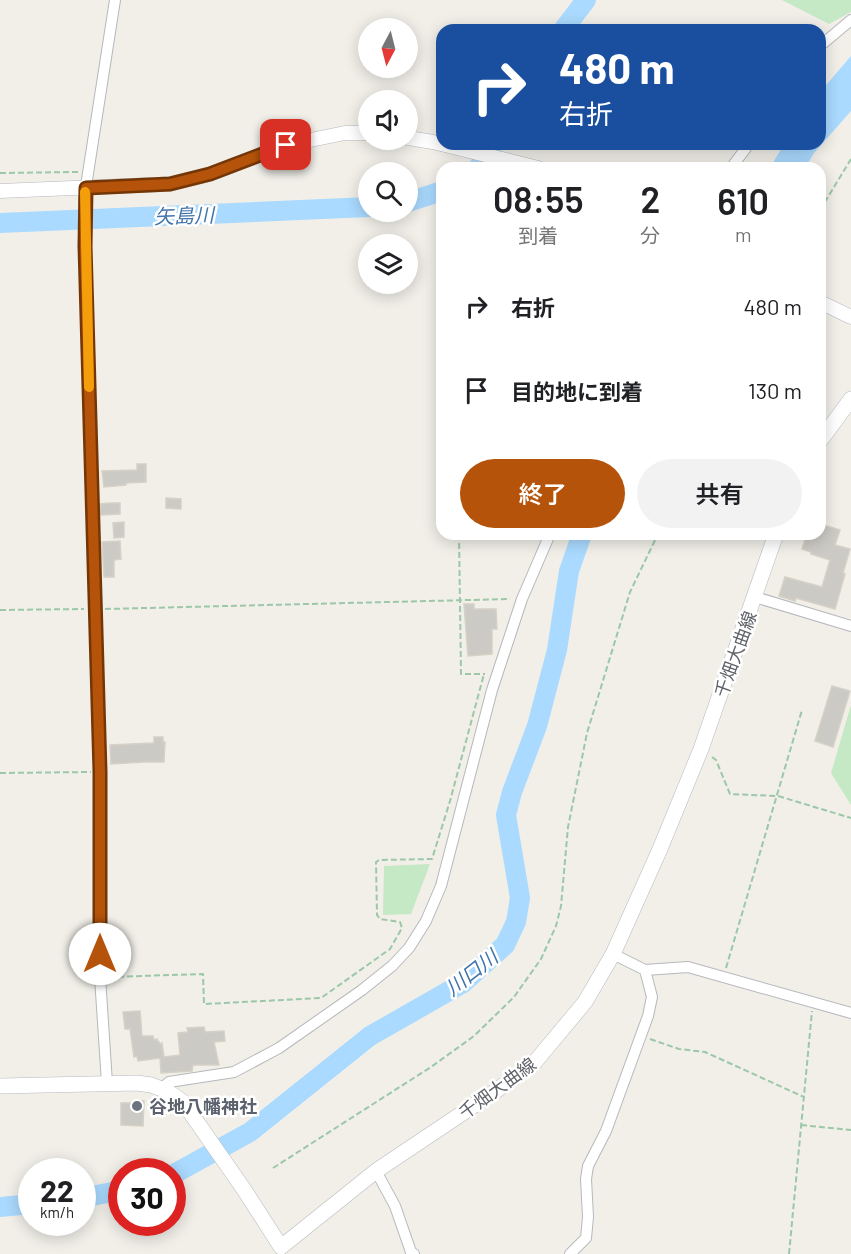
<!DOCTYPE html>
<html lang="ja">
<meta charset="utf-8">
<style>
:root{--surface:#fff;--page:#f2f2f2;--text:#202124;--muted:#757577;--accent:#b45309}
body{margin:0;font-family:Barlow,"Noto Sans JP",sans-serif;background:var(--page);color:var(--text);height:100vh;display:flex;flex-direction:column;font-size:22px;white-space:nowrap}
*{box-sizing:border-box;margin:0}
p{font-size:20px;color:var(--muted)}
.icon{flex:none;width:33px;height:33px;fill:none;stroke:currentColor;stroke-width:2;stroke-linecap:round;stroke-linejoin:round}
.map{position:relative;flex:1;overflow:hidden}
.panel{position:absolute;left:436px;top:162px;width:390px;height:378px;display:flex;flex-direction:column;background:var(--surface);border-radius:18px;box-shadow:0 3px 15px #0003}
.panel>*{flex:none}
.top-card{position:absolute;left:436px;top:24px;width:390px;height:126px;border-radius:18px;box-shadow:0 3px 15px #0003;background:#1a4fa0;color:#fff;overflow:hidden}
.needle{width:39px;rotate:187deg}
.fabs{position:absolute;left:358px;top:18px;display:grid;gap:12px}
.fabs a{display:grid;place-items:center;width:60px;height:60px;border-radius:50%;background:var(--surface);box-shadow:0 3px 15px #0003;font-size:30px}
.speed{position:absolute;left:18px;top:1158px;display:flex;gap:12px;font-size:30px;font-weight:700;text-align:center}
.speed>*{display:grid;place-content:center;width:78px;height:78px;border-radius:50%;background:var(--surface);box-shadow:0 3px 15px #0003;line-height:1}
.speed small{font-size:15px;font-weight:400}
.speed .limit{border:9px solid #d22;background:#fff;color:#111}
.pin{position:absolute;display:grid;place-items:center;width:51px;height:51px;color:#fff;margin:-26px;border-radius:12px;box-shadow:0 3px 9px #0006}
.me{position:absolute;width:66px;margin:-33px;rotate:0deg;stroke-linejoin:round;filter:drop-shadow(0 0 4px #0008)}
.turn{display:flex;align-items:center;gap:21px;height:126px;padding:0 24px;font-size:27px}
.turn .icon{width:78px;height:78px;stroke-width:2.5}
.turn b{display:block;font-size:42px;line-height:51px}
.eta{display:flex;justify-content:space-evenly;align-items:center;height:102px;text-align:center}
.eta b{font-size:36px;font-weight:600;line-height:42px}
.button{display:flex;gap:12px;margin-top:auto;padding:12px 24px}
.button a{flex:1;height:69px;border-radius:36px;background:var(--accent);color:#fff;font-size:24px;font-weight:600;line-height:69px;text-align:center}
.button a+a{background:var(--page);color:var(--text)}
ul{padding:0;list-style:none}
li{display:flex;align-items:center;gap:18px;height:84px;padding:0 24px}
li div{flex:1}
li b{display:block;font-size:22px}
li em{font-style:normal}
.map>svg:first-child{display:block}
</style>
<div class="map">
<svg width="851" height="1254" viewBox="0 0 851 1254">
<rect width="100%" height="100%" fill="#f1efe8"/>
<!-- green -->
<path fill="#c5e8c5" d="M782,0H851V12L829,24Z
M851,705V805L831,773Z
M430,864L411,914L383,915L384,866Z"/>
<!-- water -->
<path fill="#aadaff" d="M851,56V111L814,153L805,168H770L784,144H820L821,91Z"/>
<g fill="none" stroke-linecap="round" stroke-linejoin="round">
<!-- river -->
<path stroke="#aadaff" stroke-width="20" d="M563,30L586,0
M478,168L493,144
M408,202L442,191
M0,223L369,207
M172,1175L250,1132L370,1036L463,983L505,945L516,922L520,898L506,815L512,792L537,726L557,650L569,571L582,534
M82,1198L122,1190
M0,1207L32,1204"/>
</g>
<!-- building -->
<path fill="#cccac5" stroke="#d6d1c6" stroke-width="1.5" d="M137,464H146V482L126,483V485L104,487L102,471L137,470Z
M166,498L181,499V509L166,508Z
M110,503H120V514L101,515L100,504Z
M124,522V537L114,538L113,523Z
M820,524L840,530L835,545L850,549L843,573L845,574L835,609L796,598L795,601L779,596L785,577L822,587L830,560L811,554V552L802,549L807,534H820Z
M120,541L121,559L114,560V577H104L102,542Z
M464,604H474V609H496L497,629H492V654L468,656Z
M832,686L850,691L833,747L815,741Z
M154,737H163V742H165L164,762H144L111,764L110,745L154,743Z
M140,1011L142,1036H153L154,1040L157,1039L160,1044L162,1043L164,1057L180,1055L178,1033L188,1032L187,1028L204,1027L205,1032L224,1031L225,1041L214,1042L219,1065H193L192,1071L161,1073L160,1058L138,1061L137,1056L134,1057L130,1029H125L123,1012Z
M134,1101H144L143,1126L121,1125V1103H133Z"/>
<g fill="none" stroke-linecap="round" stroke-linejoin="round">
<!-- minor casing -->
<g stroke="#b5b8bc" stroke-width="12">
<path id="minor" d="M820,46L851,20
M731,168L749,144
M755,597L851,626
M613,954L645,970L688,967L851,1013
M107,1083L100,977V772L84,199L115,0
M161,1089L169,1082L234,1072L279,1048L362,990L392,966L409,948L426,921L441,886L492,690L522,599L550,534
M376,1171L395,1206L411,1252L414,1254
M570,1254L586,1238L588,1217L586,1179L588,1166L606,1131L648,1016L652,997L645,970"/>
</g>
<!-- tertiary casing -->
<g stroke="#b5b8bc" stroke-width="15">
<path id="tertiary" d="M408,138L433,142L538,168
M0,191L170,184L210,174L286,145L345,133H369
M820,302L851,317"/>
</g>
<!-- secondary casing -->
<g stroke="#b6babf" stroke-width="16">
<path id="secondary" d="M820,441L851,399
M0,1086L137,1083L151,1085L167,1091L183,1102L245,1191L281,1247L376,1171L497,1090L535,1062L585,1002L613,954L660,849L701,749L776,534"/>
</g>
<!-- path -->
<path stroke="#9cc7a9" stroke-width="2" stroke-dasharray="6 3" stroke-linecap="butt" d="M0,173L78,172
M820,210L851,159
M459,534L461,674H485
M105,609L510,599
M0,610L84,609
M712,757L716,760L730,794L778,796L851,818
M0,773L91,772
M726,968L802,710
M109,977L203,974L204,1004L321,998L390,949L402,928L400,922L380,919L377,915L376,862L379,860L432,859L450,801L484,674
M650,1039L679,1049L705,1052L804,1097
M801,1125L851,1130
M273,1168L431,1067L474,1036L514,997L541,959L556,926L561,906L568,827L587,733L630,592L658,534
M789,1254L812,1011"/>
<!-- minor -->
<use href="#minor" stroke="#fff" stroke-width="10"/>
<!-- tertiary -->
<use href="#tertiary" stroke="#fff" stroke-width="14"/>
<!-- secondary -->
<use href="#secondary" stroke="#fff" stroke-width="15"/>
</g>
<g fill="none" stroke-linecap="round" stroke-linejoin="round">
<!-- route casing -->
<g stroke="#753606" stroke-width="15">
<path id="route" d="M100,954V772L85,246L86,188L170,184L210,174L286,145"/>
</g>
<!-- route -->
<use href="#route" stroke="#b45309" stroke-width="10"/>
<!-- slow -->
<path stroke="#f59e0b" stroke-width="10" d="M85,192L89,387"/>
</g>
<!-- markers -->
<circle fill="#6b7280" stroke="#fff" stroke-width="2" cx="137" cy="1106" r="6"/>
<g text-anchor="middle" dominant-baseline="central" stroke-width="5" stroke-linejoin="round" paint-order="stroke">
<!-- street labels -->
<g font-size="18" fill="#5f6368" stroke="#fff">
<text transform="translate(735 654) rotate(-70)">千畑大曲線</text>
<text transform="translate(497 1088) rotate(-36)">千畑大曲線</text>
</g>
<!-- worship labels -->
<g font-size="18" font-weight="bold" fill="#5b616d" stroke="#fff" text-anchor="start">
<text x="149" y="1106">谷地八幡神社</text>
</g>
<!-- water labels -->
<g font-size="20" font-style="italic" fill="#4174aa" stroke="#fff">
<text transform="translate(184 215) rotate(-2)">矢島川</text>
<text transform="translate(471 972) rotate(-38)">川口川</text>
</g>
</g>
</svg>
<div class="fabs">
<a><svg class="needle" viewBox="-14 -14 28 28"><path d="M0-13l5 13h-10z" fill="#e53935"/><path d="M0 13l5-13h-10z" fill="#757577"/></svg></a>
<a><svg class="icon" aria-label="sound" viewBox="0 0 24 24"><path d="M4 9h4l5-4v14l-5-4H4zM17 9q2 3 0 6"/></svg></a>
<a><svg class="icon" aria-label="search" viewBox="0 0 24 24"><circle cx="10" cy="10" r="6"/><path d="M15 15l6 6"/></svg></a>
<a><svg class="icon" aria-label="layers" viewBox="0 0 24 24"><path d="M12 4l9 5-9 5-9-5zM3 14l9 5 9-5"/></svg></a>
</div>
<div class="speed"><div>22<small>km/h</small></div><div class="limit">30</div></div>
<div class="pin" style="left:286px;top:145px;background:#d93025"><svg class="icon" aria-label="arrive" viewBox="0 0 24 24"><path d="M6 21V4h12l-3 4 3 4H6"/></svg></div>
<svg class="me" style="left:100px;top:954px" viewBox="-20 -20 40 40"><circle r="19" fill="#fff"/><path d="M0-13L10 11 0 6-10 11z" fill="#b45309"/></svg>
<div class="top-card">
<div class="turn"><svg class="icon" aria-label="right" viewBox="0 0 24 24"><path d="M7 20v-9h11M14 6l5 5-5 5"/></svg><div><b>480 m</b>右折</div></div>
</div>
<section class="panel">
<div class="eta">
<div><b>08:55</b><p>到着</p></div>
<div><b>2</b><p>分</p></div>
<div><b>610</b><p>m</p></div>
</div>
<ul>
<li><svg class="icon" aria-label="right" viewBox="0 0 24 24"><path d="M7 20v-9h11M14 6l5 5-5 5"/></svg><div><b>右折</b></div><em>480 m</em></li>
<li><svg class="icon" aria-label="arrive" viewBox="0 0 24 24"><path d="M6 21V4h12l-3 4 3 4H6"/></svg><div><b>目的地に到着</b></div><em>130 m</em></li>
</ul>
<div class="button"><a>終了</a><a>共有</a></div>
</section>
</div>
